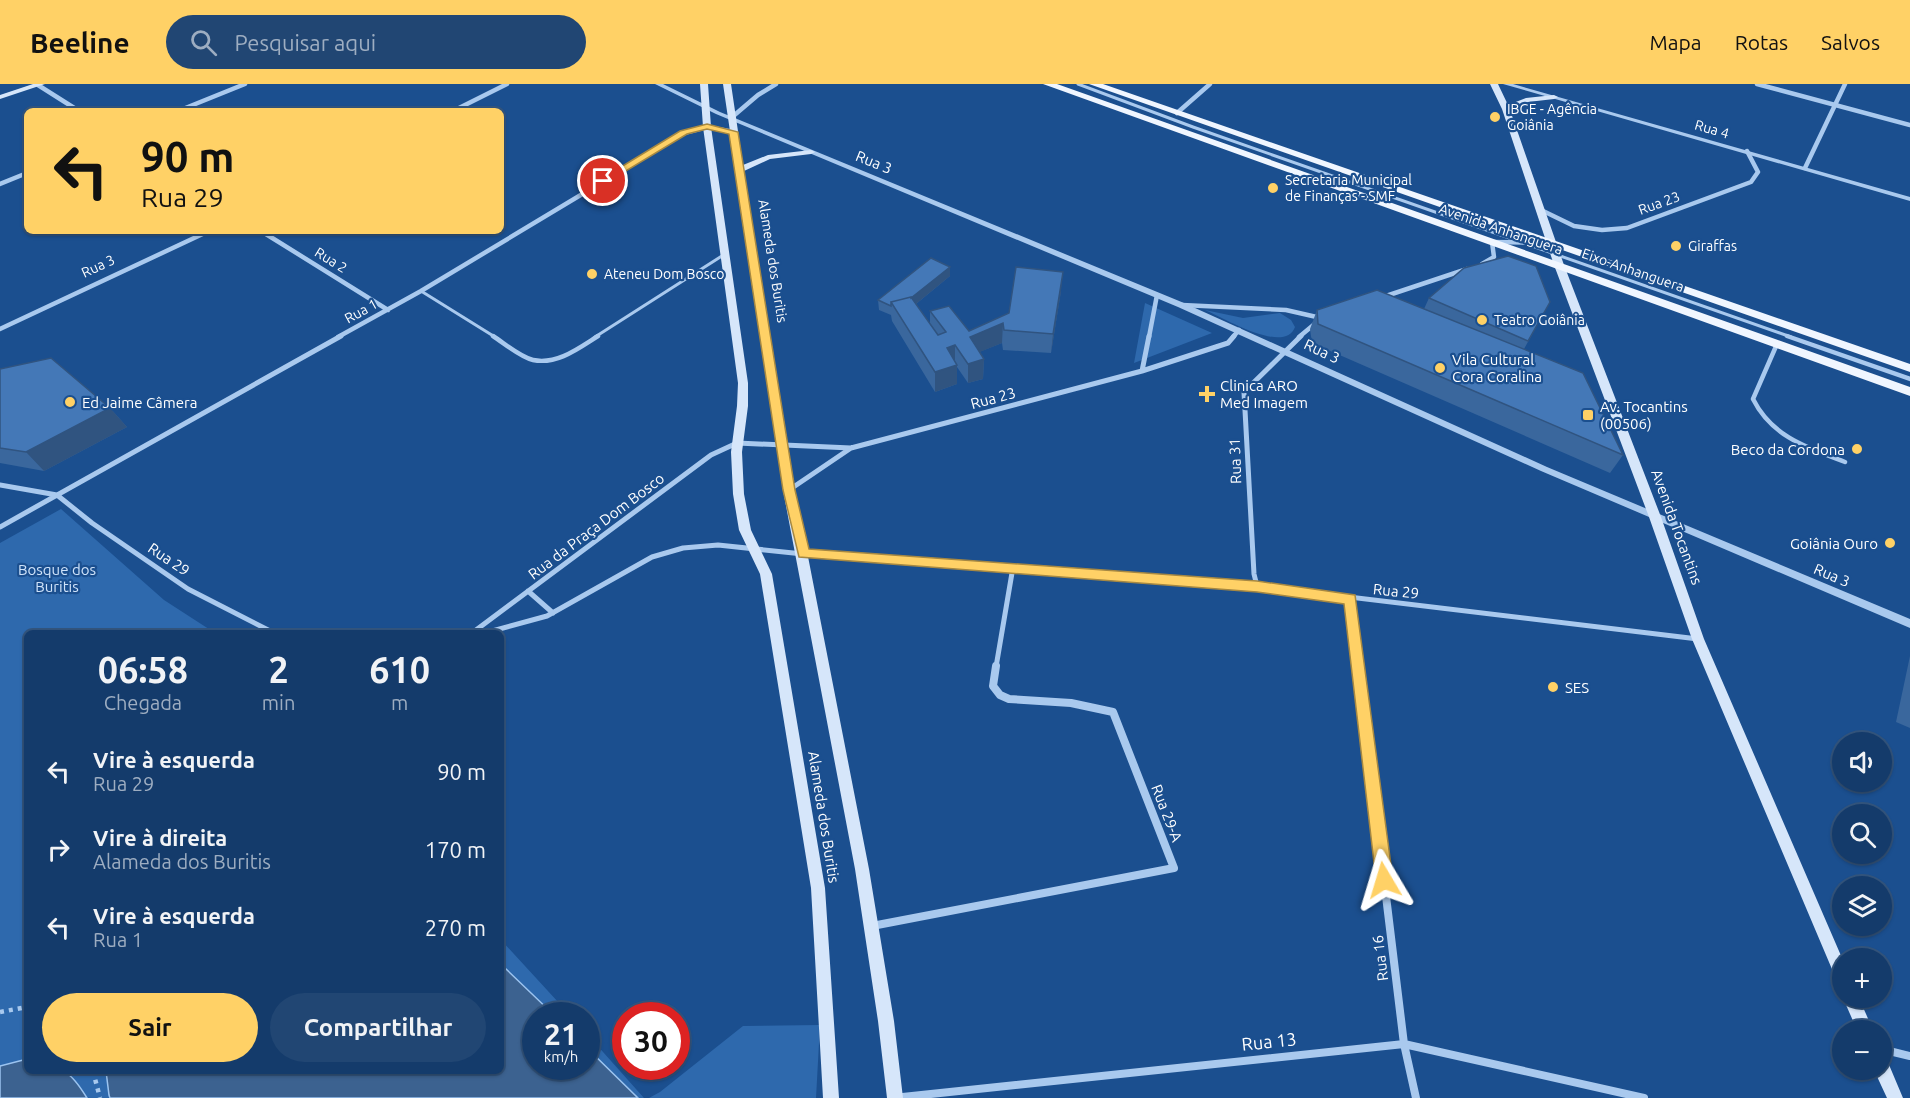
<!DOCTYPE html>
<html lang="pt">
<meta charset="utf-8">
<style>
:root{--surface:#143b6b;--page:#214673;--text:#f1f3f6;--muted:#9dadc1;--line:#33557e;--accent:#ffd166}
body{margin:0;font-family:Ubuntu,sans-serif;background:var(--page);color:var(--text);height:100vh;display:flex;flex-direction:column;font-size:22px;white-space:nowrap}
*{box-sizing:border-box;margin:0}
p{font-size:20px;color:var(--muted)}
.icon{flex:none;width:33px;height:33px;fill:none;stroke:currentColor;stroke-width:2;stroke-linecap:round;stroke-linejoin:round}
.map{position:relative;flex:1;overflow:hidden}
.side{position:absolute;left:24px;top:546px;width:480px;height:444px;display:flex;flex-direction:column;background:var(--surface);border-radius:9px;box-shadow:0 2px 4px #0004,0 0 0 2px var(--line)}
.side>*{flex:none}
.hud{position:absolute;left:24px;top:24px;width:480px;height:126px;border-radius:9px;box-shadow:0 2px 4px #0004,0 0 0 2px var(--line);background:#ffd166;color:#111;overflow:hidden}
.tools{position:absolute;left:1832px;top:648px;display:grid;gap:12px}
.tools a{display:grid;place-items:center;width:60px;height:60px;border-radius:50%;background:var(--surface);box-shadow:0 2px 4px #0004,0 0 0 2px var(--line);font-size:30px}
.speed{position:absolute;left:522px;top:918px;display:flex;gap:12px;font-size:30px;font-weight:700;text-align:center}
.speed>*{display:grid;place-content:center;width:78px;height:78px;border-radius:50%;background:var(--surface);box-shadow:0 2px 4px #0004,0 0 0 2px var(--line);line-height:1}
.speed small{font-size:15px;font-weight:400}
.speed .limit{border:9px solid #d22;background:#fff;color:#111}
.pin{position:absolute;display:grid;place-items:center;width:51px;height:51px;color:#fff;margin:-26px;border:3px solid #fff;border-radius:50%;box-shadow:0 2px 6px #0007}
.me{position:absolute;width:66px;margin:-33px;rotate:353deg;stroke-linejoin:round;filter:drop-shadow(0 0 4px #0008)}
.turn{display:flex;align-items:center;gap:21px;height:126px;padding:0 18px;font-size:27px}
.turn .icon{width:78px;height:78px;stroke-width:2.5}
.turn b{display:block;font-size:42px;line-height:51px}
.eta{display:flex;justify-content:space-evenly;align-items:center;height:102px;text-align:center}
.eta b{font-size:36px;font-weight:600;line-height:42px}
.cta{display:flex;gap:12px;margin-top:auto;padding:12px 18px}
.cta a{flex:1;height:69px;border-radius:36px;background:var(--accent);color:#111;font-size:24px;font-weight:600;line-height:69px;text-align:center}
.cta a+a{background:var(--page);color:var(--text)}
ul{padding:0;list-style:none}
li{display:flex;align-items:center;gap:18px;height:78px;padding:0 18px}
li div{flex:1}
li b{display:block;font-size:22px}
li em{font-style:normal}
header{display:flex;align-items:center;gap:36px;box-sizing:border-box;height:84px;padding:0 30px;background:var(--accent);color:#111}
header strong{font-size:28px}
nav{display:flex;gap:33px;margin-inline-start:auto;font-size:21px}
.search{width:420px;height:54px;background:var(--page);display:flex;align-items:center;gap:15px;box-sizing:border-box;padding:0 21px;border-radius:33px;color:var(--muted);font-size:22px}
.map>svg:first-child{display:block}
</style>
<header>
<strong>Beeline</strong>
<div class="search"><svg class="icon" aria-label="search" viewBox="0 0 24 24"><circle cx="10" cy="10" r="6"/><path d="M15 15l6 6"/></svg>Pesquisar aqui</div>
<nav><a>Mapa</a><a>Rotas</a><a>Salvos</a></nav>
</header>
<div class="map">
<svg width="1910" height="1014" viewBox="0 0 1910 1014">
<rect width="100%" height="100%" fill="#1b4f8f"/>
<!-- green -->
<path fill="#2e69ad" d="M1145,219L1212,249L1134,279Z
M1205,226L1243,234L1280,229L1291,236L1295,243C1285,271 1224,234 1205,226Z
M61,425L164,516L215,549H27V987H501V856L570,931L536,932V982H586L587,950L644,1014H0V459Z
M820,941L816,1014H649L660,1008L743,942Z"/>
<!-- water -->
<path fill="#3c6290" stroke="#9cc4f0" stroke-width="1.5" d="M501,884L506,885L554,931L536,932V982H586L587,964L638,1014H110L109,1011L106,987H501Z
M27,975V987C64,987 66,980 87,1014H0V982Z"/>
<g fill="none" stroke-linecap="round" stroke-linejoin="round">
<!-- path -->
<path stroke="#a9c9ee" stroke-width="4.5" stroke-dasharray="4 5" stroke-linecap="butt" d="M0,928L27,923
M93,987L100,1014"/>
<!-- service-far1 -->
<path stroke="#a9c9ee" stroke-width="3" d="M1078,0L1193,43L1791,253
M421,207L495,253
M595,253L725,170"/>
<!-- service -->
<path stroke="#a9c9ee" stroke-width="4.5" d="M493,252C504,259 520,273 533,276C557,281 579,264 598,252
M1787,252L1910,295
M1777,260L1753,315C1772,353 1808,364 1845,378"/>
<!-- minor-far2 -->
<path stroke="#a9c9ee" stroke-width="4.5" d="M1757,0L1910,41
M38,1L79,27
M178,27L245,0
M453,27L507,0
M1177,29L1210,0
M731,34L758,11L776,0
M1805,84L1845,0
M0,100L27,89
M1541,126L1574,142L1602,146L1627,144L1751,98L1758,88L1747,67
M261,147L388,226
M1482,180L1494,173L1492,158L1549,159
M1383,213L1467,185
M1182,221L1286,226L1321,234
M0,245L209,147
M338,253L421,207L684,49L707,43L734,48
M1149,253L1157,211
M1233,253L1239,246
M1299,253L1317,238"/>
<!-- minor-far1 -->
<path stroke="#a9c9ee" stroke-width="5" d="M1142,287L1149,252
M0,401L57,411L92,439L188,505L274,549
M789,406L851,364
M0,443L341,252
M1257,502L1254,490L1244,308L1301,252
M528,507L553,529
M1350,515L1358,583
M472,549L711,371L737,359L851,364L1142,287L1228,259L1234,252
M485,549L547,532L652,473L683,464L718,461L803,470L1257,502L1698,555
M996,583L1013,483"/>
<!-- minor -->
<path stroke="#a9c9ee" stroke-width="8" d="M1358,582L1404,960L1416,1014
M872,842L1174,784L1113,628L1071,619L1009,615L1000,611L993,602L996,582
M1881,965L1910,972
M893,1014L1404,960L1644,1014"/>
<!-- tertiary -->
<path fill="#a9c9ee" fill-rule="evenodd" d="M655,0H663L720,28L1184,219L1547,383L1910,535V544L1541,387L1178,223L716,30Z
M1503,0H1513L1910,113V117Z"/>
<!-- secondary -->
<path fill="#d6e6fa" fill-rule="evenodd" d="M33,0H45L0,15V11Z
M700,0H708L711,43L748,299V322L742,368L744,410L751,446L772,490L825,804L839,1014H823L811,804L760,490L739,446L733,410L731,368L737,322L738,299L703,43Z
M723,0H731L743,81L768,71L811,66L815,68L811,70L770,75L744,87L795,406L869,785L894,937L903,1014H887L878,937L855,785L783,406Z
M1490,0H1498L1508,21L1526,14L1554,11L1558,13L1554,15L1528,18L1510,26L1564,181L1661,433L1704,555L1842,874V900L1837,897L1692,555L1649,433L1554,181L1502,25Z
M1843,914H1859L1873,946H1857Z
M1881,974L1887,976L1903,1014H1887L1874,986H1881Z"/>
<!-- primary -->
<path fill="#f0f6ff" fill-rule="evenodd" d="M1043,0H1057L1910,303V312Z
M1089,0H1103L1910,280V288Z"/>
</g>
<!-- wall -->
<path fill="#3a679d" d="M950,183V192L916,220L930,240V227L969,247L1061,207L1051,269L1003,266L1002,259L979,268L984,275L983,295L968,299L957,283V300L935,308L892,237L891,231L879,226L878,216Z
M1429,214L1550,218L1524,265L1623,371L1610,389L1312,259L1310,245L1317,226L1424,225Z
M0,285L110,324L127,343L44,387L0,379Z
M1910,572V644L1896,638Z"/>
<!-- shaded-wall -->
<path fill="#305480" d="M950,183V192L900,233L898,224Z
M1063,188L1061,207L1051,269L1053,250Z
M1003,239L1002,259L970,272V253Z
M955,261V280L947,264Z
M984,275L983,295L968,299V280Z
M957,281V300L935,308V288Z
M110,324L127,343L44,387L26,368Z"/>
<!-- building -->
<path fill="#4478b7" stroke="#305480" stroke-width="1.5" d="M1508,172L1536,182L1550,218L1528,257L1429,214L1464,184Z
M931,174L950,183L911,214V213L891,218V222L878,216Z
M1016,183L1063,188L1053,250L1004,246L1003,239L970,253L984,275L968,280L955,261L947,264L957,281L935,288L891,218L911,213L938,251L946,248L930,227L949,222L969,247L1009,229Z
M1377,206L1583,289L1623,371L1318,240L1317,226Z
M51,274L110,324L26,368L0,364V285Z"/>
<!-- route -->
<path fill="#ffd166" stroke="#a68842" stroke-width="1.5" d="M707,40L738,48L795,406L809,465L1257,497L1355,511L1393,796L1390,802L1384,804L1378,802L1376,796L1344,520L1257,508L799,473L783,406L729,50L707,45L687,50L606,99L598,97L680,47Z"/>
<!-- markers -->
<g fill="#ffd166" stroke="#1b4f8f" stroke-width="2">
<circle cx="1495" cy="33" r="6"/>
<circle cx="1273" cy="104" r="6"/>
<circle cx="1676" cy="162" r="6"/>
<circle cx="592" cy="190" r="6"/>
<circle cx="1482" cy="236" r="6"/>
<circle cx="1440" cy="284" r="6"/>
<path d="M1204 301h6v6h6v6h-6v6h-6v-6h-6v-6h6z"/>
<circle cx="70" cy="318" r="6"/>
<rect x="1582" y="325" width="12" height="12" rx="3"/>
<circle cx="1857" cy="365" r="6"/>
<circle cx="1890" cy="459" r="6"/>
<circle cx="1553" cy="603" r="6"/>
</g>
<g text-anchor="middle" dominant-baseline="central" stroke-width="4.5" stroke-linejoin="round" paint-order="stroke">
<!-- far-poi labels -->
<g font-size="14" fill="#fff" stroke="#1b4f8f" text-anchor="start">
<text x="1507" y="25">IBGE - Agência<tspan x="1507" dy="16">Goiânia</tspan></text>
<text x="1285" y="96">Secretaria Municipal<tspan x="1285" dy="16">de Finanças - SMF</tspan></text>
<text x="1688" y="162">Giraffas</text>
<text x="604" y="190">Ateneu Dom Bosco</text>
<text x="1494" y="236">Teatro Goiânia</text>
</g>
<!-- far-street labels -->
<g font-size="14" fill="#fff" stroke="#1b4f8f">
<text transform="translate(1712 45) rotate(16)">Rua 4</text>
<text transform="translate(1659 119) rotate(-20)">Rua 23</text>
<text transform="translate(1501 145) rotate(19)">Avenida Anhanguera</text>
<text transform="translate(331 176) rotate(32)">Rua 2</text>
<text transform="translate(773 177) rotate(81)">Alameda dos Buritis</text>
<text transform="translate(98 182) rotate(-25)">Rua 3</text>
<text transform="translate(1633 186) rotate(19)">Eixo-Anhanguera</text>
<text transform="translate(361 227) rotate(-29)">Rua 1</text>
</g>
<!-- street labels -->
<g font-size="15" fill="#fff" stroke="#1b4f8f">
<text transform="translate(874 78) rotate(22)">Rua 3</text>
<text transform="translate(1322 267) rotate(25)">Rua 3</text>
<text transform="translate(993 314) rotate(-15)">Rua 23</text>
<text transform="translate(1235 377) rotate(-92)">Rua 31</text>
<text transform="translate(596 442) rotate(-37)">Rua da Praça Dom Bosco</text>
<text transform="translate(1677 443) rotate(70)">Avenida Tocantins</text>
<text transform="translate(169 475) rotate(34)">Rua 29</text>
<text transform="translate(1832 491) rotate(23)">Rua 3</text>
<text transform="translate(1396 507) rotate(6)">Rua 29</text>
<text transform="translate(1167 729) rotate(69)">Rua 29-A</text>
<text transform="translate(824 733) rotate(81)">Alameda dos Buritis</text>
<text transform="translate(1380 874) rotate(-97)">Rua 16</text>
</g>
<!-- poi labels -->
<g font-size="15" fill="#fff" stroke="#1b4f8f" text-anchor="start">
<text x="1452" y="275">Vila Cultural<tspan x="1452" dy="17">Cora Coralina</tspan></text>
<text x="1220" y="301">Clinica ARO<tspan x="1220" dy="17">Med Imagem</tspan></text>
<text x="82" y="318">Ed Jaime Câmera</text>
<text x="1600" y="322">Av. Tocantins<tspan x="1600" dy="17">(00506)</tspan></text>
<text x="1845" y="365" text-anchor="end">Beco da Cordona</text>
<text x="1878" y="459" text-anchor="end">Goiânia Ouro</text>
<text x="1565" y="603">SES</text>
</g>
<!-- park labels -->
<g font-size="15" fill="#cfe3fa" stroke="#1b4f8f">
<text x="57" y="485">Bosque dos<tspan x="57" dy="17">Buritis</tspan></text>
</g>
<!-- near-street labels -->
<g font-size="18" fill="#fff" stroke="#1b4f8f">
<text transform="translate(1269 957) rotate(-6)">Rua 13</text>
</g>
</g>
</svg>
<div class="tools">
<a><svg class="icon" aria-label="sound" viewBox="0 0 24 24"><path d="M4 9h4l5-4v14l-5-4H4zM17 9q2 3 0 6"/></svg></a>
<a><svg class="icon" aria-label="search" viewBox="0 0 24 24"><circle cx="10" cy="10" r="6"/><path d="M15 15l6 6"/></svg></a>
<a><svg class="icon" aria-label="layers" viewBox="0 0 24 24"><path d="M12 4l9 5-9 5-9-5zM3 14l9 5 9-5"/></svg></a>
<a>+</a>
<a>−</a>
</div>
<div class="speed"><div>21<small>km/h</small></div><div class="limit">30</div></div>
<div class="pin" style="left:603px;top:97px;background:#d93025"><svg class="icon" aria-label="arrive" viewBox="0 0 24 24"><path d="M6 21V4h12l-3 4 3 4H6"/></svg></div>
<svg class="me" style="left:1384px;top:796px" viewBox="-20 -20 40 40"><path d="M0-17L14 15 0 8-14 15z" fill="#ffd166" stroke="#fff" stroke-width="4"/></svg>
<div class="hud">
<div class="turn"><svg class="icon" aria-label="left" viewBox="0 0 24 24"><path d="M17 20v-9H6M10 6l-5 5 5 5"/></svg><div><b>90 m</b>Rua 29</div></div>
</div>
<section class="side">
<div class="eta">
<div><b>06:58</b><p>Chegada</p></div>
<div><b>2</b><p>min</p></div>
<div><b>610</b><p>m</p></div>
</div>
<ul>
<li><svg class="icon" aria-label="left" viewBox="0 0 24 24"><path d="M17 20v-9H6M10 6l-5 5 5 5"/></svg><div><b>Vire à esquerda</b><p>Rua 29</p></div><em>90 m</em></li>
<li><svg class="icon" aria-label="right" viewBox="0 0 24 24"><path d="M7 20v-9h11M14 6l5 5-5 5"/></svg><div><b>Vire à direita</b><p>Alameda dos Buritis</p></div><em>170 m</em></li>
<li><svg class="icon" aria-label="left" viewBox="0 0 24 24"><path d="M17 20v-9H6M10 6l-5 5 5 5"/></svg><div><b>Vire à esquerda</b><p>Rua 1</p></div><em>270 m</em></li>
</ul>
<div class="cta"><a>Sair</a><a>Compartilhar</a></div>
</section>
</div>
